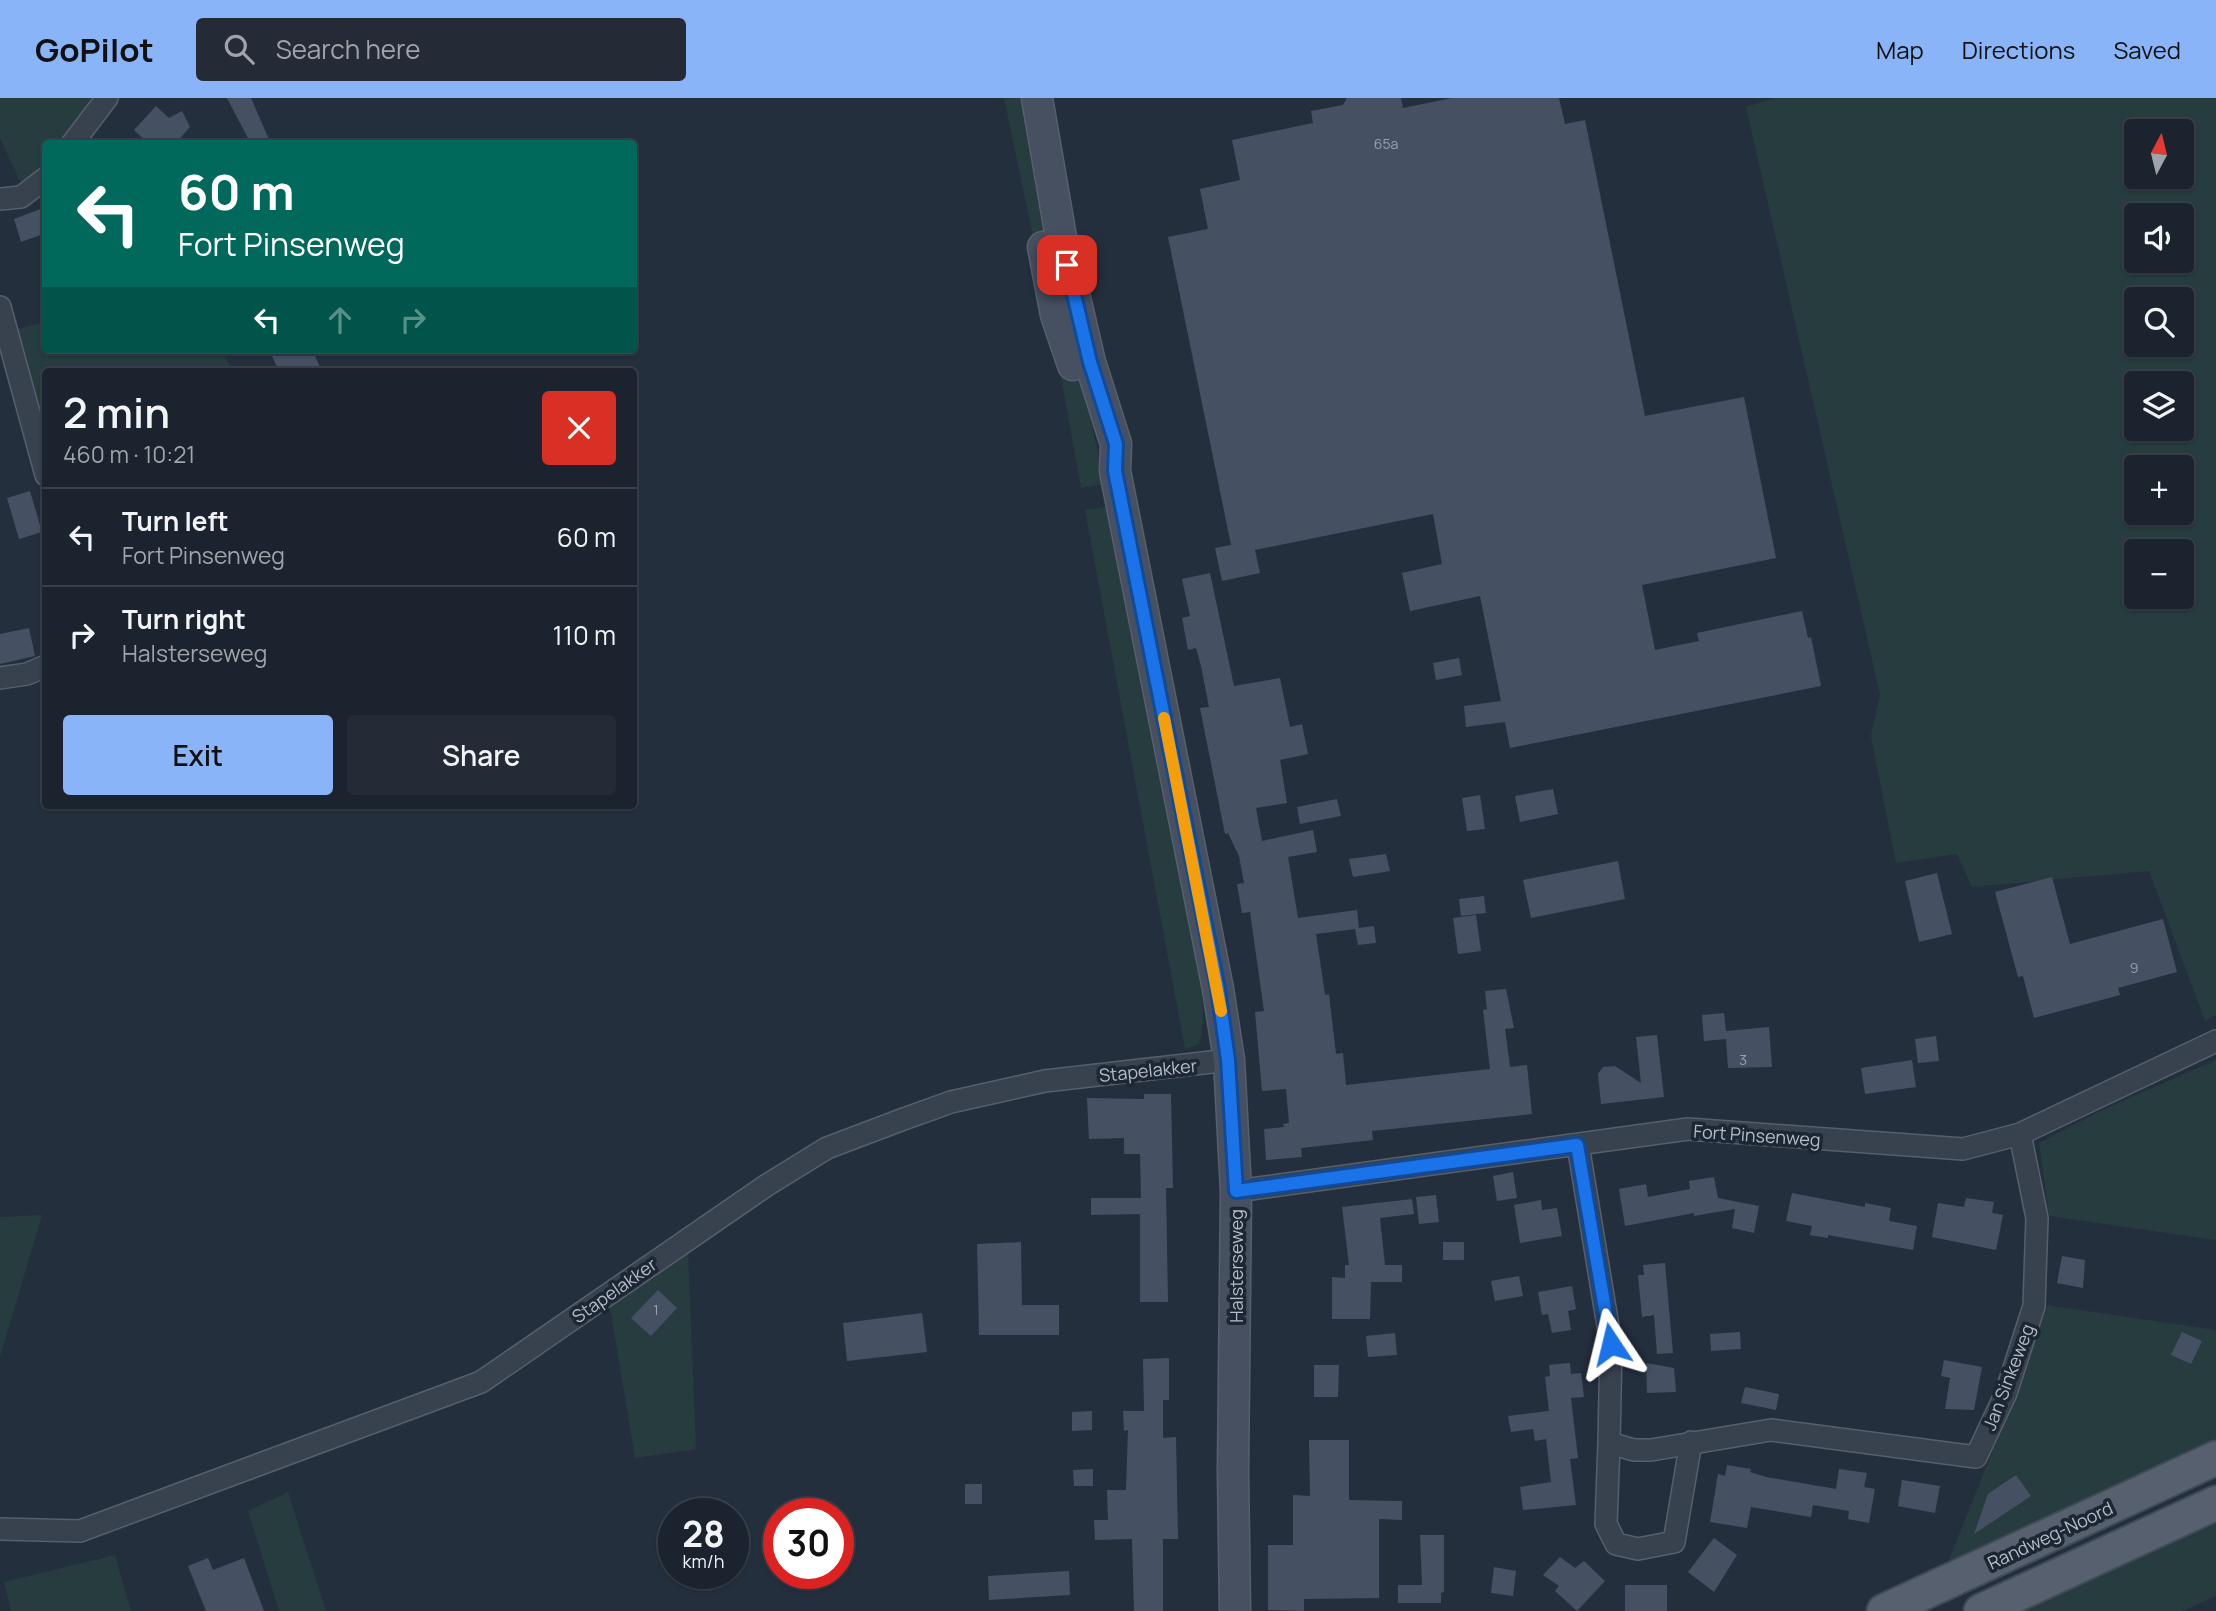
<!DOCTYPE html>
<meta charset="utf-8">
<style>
:root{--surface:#1b232e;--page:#242b36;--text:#f1f3f6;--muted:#a0a4aa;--line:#39404a;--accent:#8ab4f8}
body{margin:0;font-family:Manrope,sans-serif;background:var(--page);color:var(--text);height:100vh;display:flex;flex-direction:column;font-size:26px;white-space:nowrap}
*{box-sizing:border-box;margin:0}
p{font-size:23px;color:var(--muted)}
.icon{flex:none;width:38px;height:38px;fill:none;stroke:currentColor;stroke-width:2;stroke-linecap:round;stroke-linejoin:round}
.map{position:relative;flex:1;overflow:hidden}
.drawer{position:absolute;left:42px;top:270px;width:595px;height:441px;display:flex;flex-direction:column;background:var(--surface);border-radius:7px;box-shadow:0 2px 5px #0004,0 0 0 2px var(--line)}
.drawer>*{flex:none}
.banner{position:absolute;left:42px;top:42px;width:595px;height:214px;border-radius:7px;box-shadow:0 2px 5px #0004,0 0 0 2px var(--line);background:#00695c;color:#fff;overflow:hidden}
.needle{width:46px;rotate:7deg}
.tools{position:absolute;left:2124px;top:21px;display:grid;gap:14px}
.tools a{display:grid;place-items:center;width:70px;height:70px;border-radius:7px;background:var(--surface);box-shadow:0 2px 5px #0004,0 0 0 2px var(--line);font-size:35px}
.speed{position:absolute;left:658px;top:1400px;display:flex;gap:14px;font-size:35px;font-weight:700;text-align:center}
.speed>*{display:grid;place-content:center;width:91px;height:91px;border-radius:50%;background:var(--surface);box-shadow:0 2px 5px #0004,0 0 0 2px var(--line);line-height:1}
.speed small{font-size:18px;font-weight:400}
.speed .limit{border:10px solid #d22;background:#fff;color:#111}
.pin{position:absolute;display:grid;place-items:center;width:60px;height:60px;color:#fff;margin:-30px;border-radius:14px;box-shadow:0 4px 10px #0006}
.me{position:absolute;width:77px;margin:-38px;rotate:350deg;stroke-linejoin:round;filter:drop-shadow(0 0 5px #0008)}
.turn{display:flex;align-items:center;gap:24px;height:147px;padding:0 21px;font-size:32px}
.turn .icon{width:91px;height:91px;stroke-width:2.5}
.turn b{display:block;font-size:49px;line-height:60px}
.lanes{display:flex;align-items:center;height:66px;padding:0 21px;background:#0003;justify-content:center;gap:35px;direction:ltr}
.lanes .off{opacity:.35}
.round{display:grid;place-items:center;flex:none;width:74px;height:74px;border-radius:7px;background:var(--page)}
.head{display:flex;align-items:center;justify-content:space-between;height:119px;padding:0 21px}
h1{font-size:42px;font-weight:600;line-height:52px}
.action{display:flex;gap:14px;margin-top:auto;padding:14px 21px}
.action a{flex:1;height:80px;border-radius:7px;background:var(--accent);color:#111;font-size:28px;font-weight:600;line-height:80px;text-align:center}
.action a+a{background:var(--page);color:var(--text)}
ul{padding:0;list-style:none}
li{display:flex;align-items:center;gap:21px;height:98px;padding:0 21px;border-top:2px solid var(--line)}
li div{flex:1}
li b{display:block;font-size:26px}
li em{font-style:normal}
header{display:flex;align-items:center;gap:42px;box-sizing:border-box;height:98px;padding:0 35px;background:var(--accent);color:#111}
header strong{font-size:33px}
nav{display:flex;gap:38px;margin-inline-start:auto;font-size:24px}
.search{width:490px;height:63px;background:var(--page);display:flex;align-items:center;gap:18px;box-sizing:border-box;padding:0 24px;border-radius:7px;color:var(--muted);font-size:26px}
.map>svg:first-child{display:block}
</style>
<header>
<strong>GoPilot</strong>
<div class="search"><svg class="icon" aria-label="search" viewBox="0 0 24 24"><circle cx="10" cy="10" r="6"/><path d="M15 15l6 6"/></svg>Search here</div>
<nav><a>Map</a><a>Directions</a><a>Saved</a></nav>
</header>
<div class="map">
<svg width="2216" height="1513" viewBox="0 0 2216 1513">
<rect width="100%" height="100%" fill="#242f3e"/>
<!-- green -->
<path fill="#263c3f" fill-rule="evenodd" d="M0,0H99L66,45L46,46L45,71L22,87L0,40Z
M1004,0H1026L1104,386L1081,390L1053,234Z
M1774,0H2216V917L2205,923L2149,773L1972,789L1957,756L1896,765L1871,638L1880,597L1746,9ZM2137,33H2182V79H2137ZM2137,117H2182V163H2137ZM2137,201H2182V247H2137ZM2137,285H2182V331H2137ZM2137,369H2182V415H2137ZM2137,453H2182V499H2137Z
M45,224L46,252H105L106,256L119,252H222L232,273H46L45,347L15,232Z
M1109,409C1136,539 1164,668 1186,798C1193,841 1211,904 1199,946L1185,951L1085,412Z
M2216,962V1142L2049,1118L2039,1045L2100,1013Z
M42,1117L0,1259V1119Z
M688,1153L696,1351L635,1360L610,1210Z
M2046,1207L2216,1232V1346L1946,1469L2026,1270Z
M288,1394L326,1513H279L248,1413Z
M2216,1422V1498L2183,1513H2021Z
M115,1457L131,1513H11L4,1484Z"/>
<!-- building -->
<path fill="#455162" d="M227,0H251L271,46H251Z
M1347,0H1401L1403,10L1452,0H1559L1565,26L1585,22L1645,318L1744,299L1776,460L1642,487L1655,552L1699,543L1697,535L1802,513L1808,540L1811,539L1821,588L1510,650L1505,624L1466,629L1464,608L1501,603L1480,498L1410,513L1402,475L1442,466L1433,416L1255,452L1260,475L1222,483L1215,450L1231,447L1168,139L1208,131L1200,91L1240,82L1232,42L1313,25L1311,13L1343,7Z
M156,8L169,20L182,13L190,29L175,46H149L134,32Z
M46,109V135L21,144L14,121Z
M269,252H312L322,273H279Z
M30,393L42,434L19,441L7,400Z
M1210,475L1234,588L1280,580L1290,629L1302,626L1308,656L1280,662L1287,705L1256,710L1262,743L1313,732L1317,754L1288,759L1298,820L1357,812L1359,830L1374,828L1376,845L1358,847L1355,831L1316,836L1325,897L1329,896L1336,956L1343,955L1346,987L1490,971L1483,912L1487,911L1485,893L1506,891L1514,930L1505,931L1510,969L1527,967L1532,1016L1372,1033L1373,1042L1301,1050L1302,1059L1266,1062L1264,1031L1284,1029L1283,1026L1289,1025L1286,991L1262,993L1255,914L1264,913L1250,814L1242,815L1237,786L1244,785L1239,758L1228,735L1225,736L1200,610L1209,609L1201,568L1196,550L1188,552L1182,520L1190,518L1182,481Z
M29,530L35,558L0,566V536Z
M1459,560L1462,577L1436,582L1433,565Z
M1553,691L1558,716L1520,724L1515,698Z
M1480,697L1485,731L1467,733L1462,700Z
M1337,701L1341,718L1300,726L1297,709Z
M1386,756L1390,773L1353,779L1349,761Z
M1618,763L1625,801L1531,820L1523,782Z
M1937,775L1952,836L1919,844L1905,783Z
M2052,779L2070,846L2163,821L2177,874L2118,890L2120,897L2034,920L2023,878L2018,879L1995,794Z
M1484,798L1486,815L1461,818L1459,801Z
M1476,817L1481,853L1458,856L1453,820Z
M1724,915L1726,933L1769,929L1772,969L1728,970L1726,941L1704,943L1702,917Z
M1657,937L1664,999L1601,1006L1598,976L1603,969L1615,968L1641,985L1636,939Z
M1936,938L1939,963L1918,965L1915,941Z
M1912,962L1916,989L1865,996L1861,970Z
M1144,996H1171L1173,1090H1166L1168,1204H1140V1116L1091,1117V1100H1141L1140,1056H1124V1040L1089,1041L1087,1000L1144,1001Z
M1513,1074L1517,1100L1497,1103L1493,1078Z
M1714,1079L1718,1100L1759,1108L1754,1135L1732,1130L1735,1111L1694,1118V1115L1625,1128L1619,1091L1646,1086L1648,1099L1690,1091L1689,1083Z
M1792,1095L1865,1109V1105L1891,1110L1889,1123L1917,1128L1913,1152L1828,1137V1140L1810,1137L1812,1128L1786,1123Z
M1436,1097L1439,1124L1419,1126L1416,1099Z
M1966,1100L1994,1104L1992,1115L2003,1117L1996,1152L1932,1139L1938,1105L1964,1109Z
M1412,1101L1414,1116L1380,1120L1385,1167H1402V1184H1371L1370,1221H1332V1179L1345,1180V1167H1349L1342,1109Z
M1541,1102L1542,1112L1557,1110L1562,1138L1520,1145L1514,1107Z
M1021,1144L1022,1207H1059V1237H979L977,1146Z
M1443,1144H1464V1162H1443Z
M2062,1158L2085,1162L2083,1190L2057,1185Z
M1665,1165L1673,1255L1657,1256L1654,1217L1642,1219L1638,1177H1644L1643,1167Z
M1519,1178L1523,1198L1495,1203L1491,1183Z
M1572,1188L1576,1211L1568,1213L1571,1232L1552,1235L1548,1216L1542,1217L1538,1194Z
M658,1192L677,1210L651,1238L631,1220Z
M922,1215L927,1254L847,1263L843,1225Z
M1740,1234L1741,1251L1711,1253L1710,1236Z
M2182,1234L2202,1243L2191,1266L2171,1257Z
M1395,1235L1397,1257L1368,1259L1366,1238Z
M1169,1260V1302H1163V1340L1176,1339L1178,1441H1163V1513H1134L1132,1441L1095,1442L1094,1422H1108L1107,1392H1126L1128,1332L1124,1333L1123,1313H1144L1143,1261Z
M1944,1262L1982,1269L1974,1312L1945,1311L1950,1280L1941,1278Z
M1570,1265L1571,1276L1581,1275L1584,1299L1571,1300L1578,1360L1570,1361L1576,1407L1523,1412L1520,1389L1551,1384L1546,1341L1535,1343L1533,1331L1511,1334L1508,1318L1549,1313L1545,1279L1550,1278L1549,1267Z
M1646,1265L1674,1270L1676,1294L1647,1295Z
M1314,1267H1339L1338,1299H1314Z
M1745,1289L1779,1296L1776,1312L1741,1305Z
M1092,1313V1332L1072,1333V1314Z
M1309,1342H1349V1402L1402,1403V1422L1379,1421V1500L1304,1501V1513L1268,1512V1447H1293V1397L1310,1398Z
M1727,1367L1751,1371L1750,1374L1766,1379L1836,1391L1839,1371L1867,1375L1864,1389L1875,1391L1869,1425L1848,1421L1849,1413L1813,1407L1811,1419L1751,1409L1747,1430L1710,1424L1718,1376L1725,1378Z
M1093,1371V1388H1074L1073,1372Z
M2016,1377L2031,1398L1974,1436L1988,1396Z
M1902,1382L1940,1388L1935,1415L1898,1408Z
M965,1386H982V1406H965Z
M1420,1437H1444V1494L1441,1495V1505H1398V1487H1422Z
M1714,1440L1737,1457L1714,1494L1688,1474Z
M1560,1459L1575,1470L1584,1463L1605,1483L1577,1513L1555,1493L1559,1488L1543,1477Z
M208,1460L213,1472L244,1460L264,1513H206L188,1468Z
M1494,1469L1516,1473L1513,1498L1491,1495Z
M1069,1473L1070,1497L989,1502L988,1478Z
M1625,1487H1667V1513H1625Z"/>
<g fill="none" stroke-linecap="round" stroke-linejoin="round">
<!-- street casing -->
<g stroke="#565f6c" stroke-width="24">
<path id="street" d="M72,46L107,0
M0,101L21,99L46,80
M0,209L46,377
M0,580L27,576L46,568
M1578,1047L1611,1246L1609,1345L1634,1352H1651L1771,1332L1976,1359L2006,1295L2034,1208L2037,1120L2020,1036
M1236,1093L1688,1031L1963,1051L2020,1036L2216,943
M1609,1345L1606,1426L1616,1446L1638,1451L1674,1444L1691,1344
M0,1431L80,1433L481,1284L767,1087L827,1050L901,1022L951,1004L1045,983L1229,962"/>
</g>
<!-- secondary casing -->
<g stroke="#565f6c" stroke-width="33">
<path id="secondary" d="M1037,0L1062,145L1090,264L1116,346L1115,373L1218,891L1229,962L1236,1093L1233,1373L1235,1513
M1043,149L1056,217L1073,267"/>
</g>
<!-- primary casing -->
<g stroke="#414a57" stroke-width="37">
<path id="primary" d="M1884,1513L2216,1360
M1981,1513L2216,1405"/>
</g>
<!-- street -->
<use href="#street" stroke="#38414e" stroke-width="21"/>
<!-- secondary -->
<use href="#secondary" stroke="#465061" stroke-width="30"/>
<!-- primary -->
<use href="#primary" stroke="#56606e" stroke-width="33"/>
</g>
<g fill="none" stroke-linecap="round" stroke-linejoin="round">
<!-- route casing -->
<g stroke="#114b97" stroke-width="18">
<path id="route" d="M1067,167L1090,264L1116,346L1115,373L1218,891L1228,962L1236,1093L1577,1047L1611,1246"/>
</g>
<!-- route -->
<use href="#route" stroke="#1a73e8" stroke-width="12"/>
<!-- slow -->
<path stroke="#f59e0b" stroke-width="12" d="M1164,620L1221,913"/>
</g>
<g text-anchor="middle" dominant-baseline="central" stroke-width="7" stroke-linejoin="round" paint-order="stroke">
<!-- number labels -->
<g font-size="14" fill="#98a1af">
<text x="1386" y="45">65a</text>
<text x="2134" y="869">9</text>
<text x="1743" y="961">3</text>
<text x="656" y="1211">1</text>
</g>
<!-- street labels -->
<g font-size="18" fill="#b4bcc9" stroke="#1d2633">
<text transform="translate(1148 972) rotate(-6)">Stapelakker</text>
<text transform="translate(1757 1037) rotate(4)">Fort Pinsenweg</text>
<text transform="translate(1236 1168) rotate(-90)">Halsterseweg</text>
<text transform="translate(614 1192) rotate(-35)">Stapelakker</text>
<text transform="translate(2008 1279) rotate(-69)">Jan Sinkeweg</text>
<text transform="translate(2050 1437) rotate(-25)">Randweg-Noord</text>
</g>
</g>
</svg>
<div class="tools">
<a><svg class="needle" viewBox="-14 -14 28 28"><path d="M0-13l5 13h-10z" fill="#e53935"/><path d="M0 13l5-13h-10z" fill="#a0a4aa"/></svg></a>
<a><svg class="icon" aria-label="sound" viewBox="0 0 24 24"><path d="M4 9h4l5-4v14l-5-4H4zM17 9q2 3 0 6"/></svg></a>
<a><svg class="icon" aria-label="search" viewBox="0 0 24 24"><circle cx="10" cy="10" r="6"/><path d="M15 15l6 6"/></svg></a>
<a><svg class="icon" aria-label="layers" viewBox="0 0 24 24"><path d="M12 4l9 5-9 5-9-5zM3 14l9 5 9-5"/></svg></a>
<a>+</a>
<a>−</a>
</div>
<div class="speed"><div>28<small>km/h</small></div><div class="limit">30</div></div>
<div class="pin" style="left:1067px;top:167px;background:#d93025"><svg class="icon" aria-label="arrive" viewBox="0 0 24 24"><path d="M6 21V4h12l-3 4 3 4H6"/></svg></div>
<svg class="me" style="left:1611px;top:1246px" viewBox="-20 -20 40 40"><path d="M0-17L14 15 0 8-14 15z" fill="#1a73e8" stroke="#fff" stroke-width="4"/></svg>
<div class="banner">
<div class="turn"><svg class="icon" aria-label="left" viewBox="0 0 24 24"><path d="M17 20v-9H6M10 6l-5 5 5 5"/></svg><div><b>60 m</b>Fort Pinsenweg</div></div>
<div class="lanes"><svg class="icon" aria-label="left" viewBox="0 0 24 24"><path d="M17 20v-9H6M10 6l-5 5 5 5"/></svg><svg class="icon off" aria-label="ahead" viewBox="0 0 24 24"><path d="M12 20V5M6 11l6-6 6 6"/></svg><svg class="icon off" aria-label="right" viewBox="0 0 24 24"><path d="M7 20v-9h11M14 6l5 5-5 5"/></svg></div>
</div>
<section class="drawer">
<div class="head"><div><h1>2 min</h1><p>460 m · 10:21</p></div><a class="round" style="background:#d93025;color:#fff"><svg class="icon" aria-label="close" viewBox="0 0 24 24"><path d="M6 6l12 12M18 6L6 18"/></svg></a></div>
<ul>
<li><svg class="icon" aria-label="left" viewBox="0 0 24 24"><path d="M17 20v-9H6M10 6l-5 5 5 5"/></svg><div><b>Turn left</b><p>Fort Pinsenweg</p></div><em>60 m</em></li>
<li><svg class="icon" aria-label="right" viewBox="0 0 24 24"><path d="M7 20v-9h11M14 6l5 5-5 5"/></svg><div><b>Turn right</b><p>Halsterseweg</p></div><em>110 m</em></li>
</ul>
<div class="action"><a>Exit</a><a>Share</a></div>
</section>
</div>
